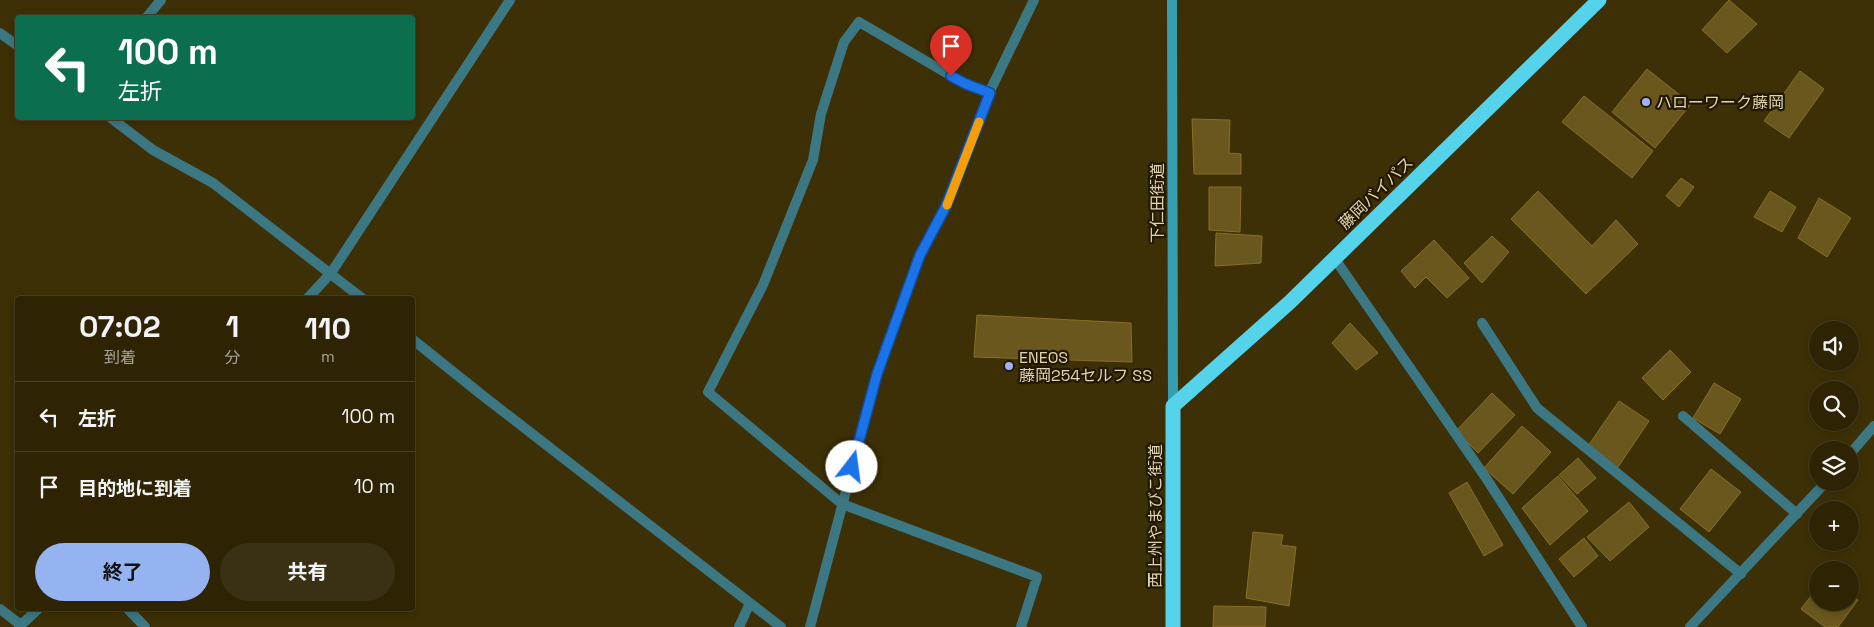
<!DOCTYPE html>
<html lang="ja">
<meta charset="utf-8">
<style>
:root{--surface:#2e2404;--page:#3a3013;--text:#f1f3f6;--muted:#a7a49a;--line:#494126;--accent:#95b2f1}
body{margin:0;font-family:"Space Grotesk","Noto Sans JP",sans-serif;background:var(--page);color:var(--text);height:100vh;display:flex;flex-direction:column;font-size:19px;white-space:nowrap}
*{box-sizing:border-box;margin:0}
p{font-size:16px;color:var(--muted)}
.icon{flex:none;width:28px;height:28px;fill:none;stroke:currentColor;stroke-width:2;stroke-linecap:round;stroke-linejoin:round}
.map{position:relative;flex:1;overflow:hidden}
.panel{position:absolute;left:15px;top:296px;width:400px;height:315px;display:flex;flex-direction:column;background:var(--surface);border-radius:5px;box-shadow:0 2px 8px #0003,0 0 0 1px var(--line)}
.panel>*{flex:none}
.hud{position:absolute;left:15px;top:15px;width:400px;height:105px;border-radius:5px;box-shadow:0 2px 8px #0003,0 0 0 1px var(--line);background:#0b6e4f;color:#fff;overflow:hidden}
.buttons{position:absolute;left:1809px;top:321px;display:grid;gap:10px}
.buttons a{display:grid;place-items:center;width:50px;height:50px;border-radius:50%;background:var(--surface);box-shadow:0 2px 8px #0003,0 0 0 1px var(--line);font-size:25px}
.pin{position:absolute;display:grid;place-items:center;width:42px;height:42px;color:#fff;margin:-51px -21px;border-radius:50% 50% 50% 0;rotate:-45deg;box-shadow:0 0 5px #0007}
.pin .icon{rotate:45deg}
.me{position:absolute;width:55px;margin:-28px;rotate:15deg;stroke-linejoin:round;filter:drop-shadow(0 0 4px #0008)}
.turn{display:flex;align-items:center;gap:18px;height:105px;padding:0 20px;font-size:22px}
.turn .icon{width:65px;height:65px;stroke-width:2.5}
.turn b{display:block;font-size:35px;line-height:42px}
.eta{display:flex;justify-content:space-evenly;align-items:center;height:85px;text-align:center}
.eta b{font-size:30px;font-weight:700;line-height:35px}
.cta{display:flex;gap:10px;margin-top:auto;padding:10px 20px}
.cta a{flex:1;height:58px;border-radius:30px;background:var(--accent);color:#111;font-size:20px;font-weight:700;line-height:58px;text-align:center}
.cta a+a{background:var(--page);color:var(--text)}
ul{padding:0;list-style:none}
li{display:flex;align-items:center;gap:15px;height:70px;padding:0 20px;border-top:1px solid var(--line)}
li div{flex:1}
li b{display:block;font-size:19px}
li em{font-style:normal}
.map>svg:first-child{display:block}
</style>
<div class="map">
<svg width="1874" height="627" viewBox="0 0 1874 627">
<rect width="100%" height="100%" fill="#3d3006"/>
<!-- building -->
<path fill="#69571d" stroke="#887022" d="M1729,0L1757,24L1727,53L1702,30Z
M1647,69L1691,104L1655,148L1612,112Z
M1800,71L1824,89L1789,138L1764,121Z
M1584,96L1653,151L1632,178L1562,122Z
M1192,119L1230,120L1229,153L1241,154V174H1194Z
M1681,178L1694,187L1679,207L1666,196Z
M1209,187H1241L1240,232L1209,230Z
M1538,191L1592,246L1616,220L1638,244L1586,294L1511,219Z
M1770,191L1796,207L1782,232L1754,217Z
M1819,198L1851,218L1827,257L1798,238Z
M1216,233L1262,236L1261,263L1215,266Z
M1492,236L1509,252L1482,283L1464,263Z
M1434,240L1469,278L1447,298L1426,277L1415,288L1401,271Z
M977,315L1131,323L1132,362L974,357Z
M1350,323L1378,353L1356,370L1332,343Z
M1670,350L1691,372L1663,400L1642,378Z
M1714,383L1741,399L1720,434L1693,418Z
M1492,393L1515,415L1478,453L1456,431Z
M1619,401L1649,421L1616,470L1586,449Z
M1522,426L1551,452L1513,494L1484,468Z
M1578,458L1596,478L1577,494L1559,475Z
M1711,469L1741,492L1709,532L1680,509Z
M1558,476L1588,511L1550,545L1522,508Z
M1467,482L1503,545L1484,556L1449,493Z
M1629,502L1649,527L1610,561L1587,537Z
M1253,532L1283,535L1281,545L1296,547L1289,606L1246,598Z
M1584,538L1598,556L1574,577L1559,559Z
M1818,587V602H1850V594L1858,600L1838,627H1825L1801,609Z
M1214,606L1266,607L1265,627H1213Z"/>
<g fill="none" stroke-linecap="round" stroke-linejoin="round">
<!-- lane -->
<path stroke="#3c7883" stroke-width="10" d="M1335,259L1488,481L1582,627
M1482,323L1537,408L1741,574
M1683,416L1797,514"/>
<!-- street -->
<path stroke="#3c7883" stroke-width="10" d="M146,18L161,0
M0,33L18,46
M989,93L967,85L859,22L844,42L821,114L813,160L763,285L708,392L842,504L1037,577L1021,627
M111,118L153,150L213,183L363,299
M307,299L331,273L510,0
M412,339L482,395L781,627
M1850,454L1874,426
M0,609L21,625
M128,609L145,627
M19,627L38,609
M739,627L750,603
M810,627L877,374L920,255L946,207L989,93L1034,0
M1690,627L1826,482"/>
<!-- secondary -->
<path stroke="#359eb1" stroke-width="10" d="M1172,0L1173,406"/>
<!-- highway -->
<path stroke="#55d3ea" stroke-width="15" d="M1173,627V406L1290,302L1599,0"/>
</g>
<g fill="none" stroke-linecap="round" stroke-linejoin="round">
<!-- route casing -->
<g stroke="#114b97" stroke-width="12">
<path id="route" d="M852,467L877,374L920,255L946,206L990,93L966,84L951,76"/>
</g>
<!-- route -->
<use href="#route" stroke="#1a73e8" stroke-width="9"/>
<!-- slow -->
<path stroke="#f59e0b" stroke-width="9" d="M947,205L979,122"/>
</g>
<!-- markers -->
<g fill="#9fb3fd" stroke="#221800" stroke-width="2">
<circle cx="1646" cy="102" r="5"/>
<circle cx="1009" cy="366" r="5"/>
</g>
<g text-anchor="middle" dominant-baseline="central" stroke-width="4.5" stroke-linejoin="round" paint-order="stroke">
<!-- poi labels -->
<g font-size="16" fill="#e1d5b1" stroke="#221800" text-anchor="start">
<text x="1656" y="102">ハローワーク藤岡</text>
<text x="1019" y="357">ENEOS<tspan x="1019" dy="18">藤岡254セルフ SS</tspan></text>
</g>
<!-- street labels -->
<g font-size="16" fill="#e1d5b1" stroke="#221800">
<text transform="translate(1376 193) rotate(-44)">藤岡バイパス</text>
<text transform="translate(1157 203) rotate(-90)">下仁田街道</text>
<text transform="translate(1155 516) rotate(-90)">西上州やまびこ街道</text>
</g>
</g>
</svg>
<div class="buttons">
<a><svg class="icon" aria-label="sound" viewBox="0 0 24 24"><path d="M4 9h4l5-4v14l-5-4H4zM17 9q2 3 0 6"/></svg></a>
<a><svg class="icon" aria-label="search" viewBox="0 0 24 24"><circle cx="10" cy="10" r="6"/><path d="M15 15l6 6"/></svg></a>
<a><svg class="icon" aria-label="layers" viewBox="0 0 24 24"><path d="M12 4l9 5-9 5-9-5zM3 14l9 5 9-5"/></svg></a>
<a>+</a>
<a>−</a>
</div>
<div class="pin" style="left:951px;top:76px;background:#d93025"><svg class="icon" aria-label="arrive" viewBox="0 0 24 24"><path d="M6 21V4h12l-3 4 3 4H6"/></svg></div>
<svg class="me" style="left:852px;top:467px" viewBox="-20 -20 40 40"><circle r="19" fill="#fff"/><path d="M0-13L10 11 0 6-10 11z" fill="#1a73e8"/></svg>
<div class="hud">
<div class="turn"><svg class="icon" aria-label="left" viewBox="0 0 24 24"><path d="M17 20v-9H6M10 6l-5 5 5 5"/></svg><div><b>100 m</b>左折</div></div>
</div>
<section class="panel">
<div class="eta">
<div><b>07:02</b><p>到着</p></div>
<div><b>1</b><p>分</p></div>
<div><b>110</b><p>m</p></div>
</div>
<ul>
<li><svg class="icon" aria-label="left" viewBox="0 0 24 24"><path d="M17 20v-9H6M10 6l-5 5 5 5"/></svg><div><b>左折</b></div><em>100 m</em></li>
<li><svg class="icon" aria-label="arrive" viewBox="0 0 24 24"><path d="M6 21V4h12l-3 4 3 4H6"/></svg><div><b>目的地に到着</b></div><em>10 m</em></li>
</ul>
<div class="cta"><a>終了</a><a>共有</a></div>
</section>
</div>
